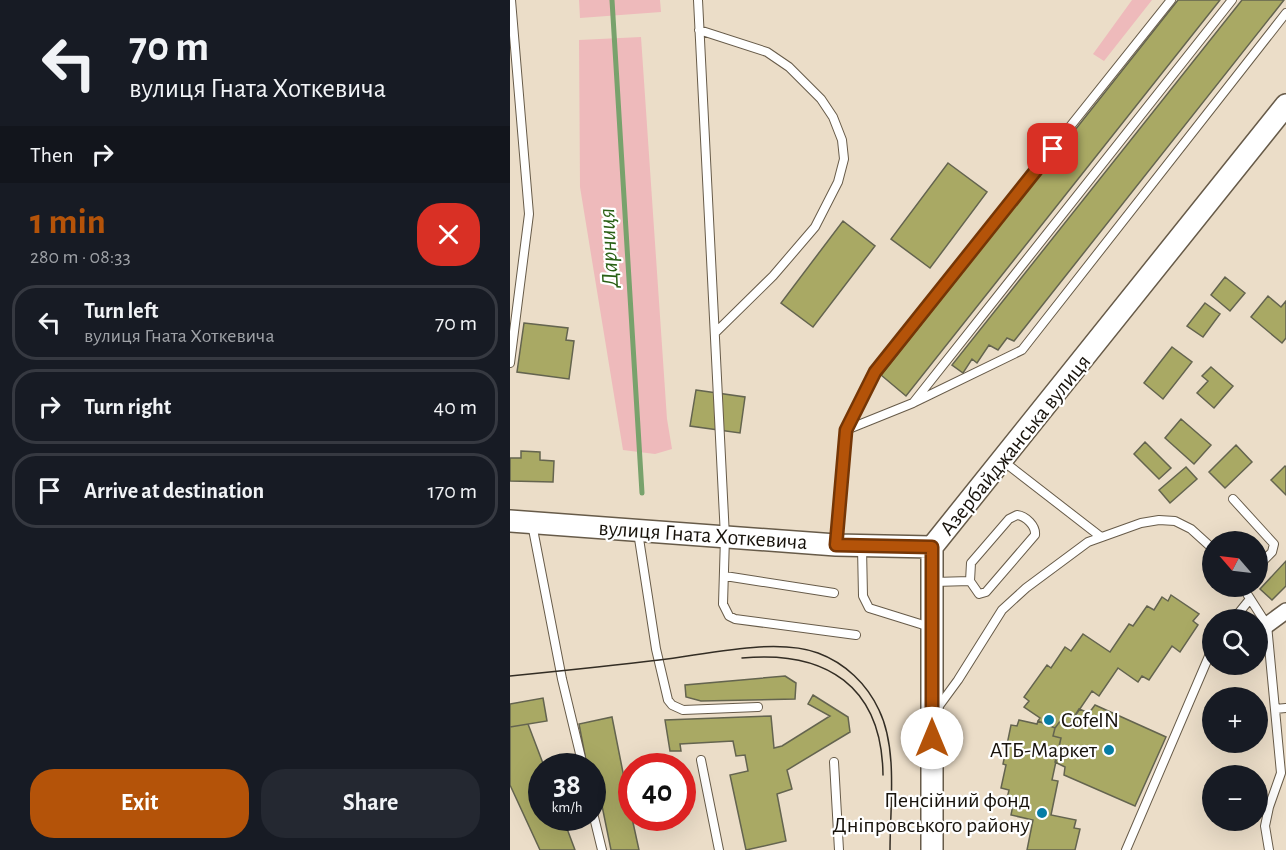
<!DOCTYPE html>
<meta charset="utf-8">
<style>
:root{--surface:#171b24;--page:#242831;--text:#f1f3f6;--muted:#9ea1a6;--line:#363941;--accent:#b45309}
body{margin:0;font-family:"Alegreya Sans",sans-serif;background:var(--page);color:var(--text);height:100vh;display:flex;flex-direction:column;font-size:22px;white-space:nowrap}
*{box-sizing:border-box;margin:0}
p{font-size:20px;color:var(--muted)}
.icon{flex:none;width:33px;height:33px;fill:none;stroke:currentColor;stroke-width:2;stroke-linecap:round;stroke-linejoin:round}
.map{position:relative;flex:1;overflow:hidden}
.panel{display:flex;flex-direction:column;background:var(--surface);width:510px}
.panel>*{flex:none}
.guide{background:#171b24;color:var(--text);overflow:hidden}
.needle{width:39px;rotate:298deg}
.fabs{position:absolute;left:692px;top:531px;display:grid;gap:12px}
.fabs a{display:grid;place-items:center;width:66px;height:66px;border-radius:50%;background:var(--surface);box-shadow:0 6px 24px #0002;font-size:30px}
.speed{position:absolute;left:18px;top:753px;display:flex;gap:12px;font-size:30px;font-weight:700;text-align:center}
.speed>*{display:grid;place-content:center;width:78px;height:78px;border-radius:50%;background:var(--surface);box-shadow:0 6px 24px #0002;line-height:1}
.speed small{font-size:15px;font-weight:400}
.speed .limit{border:9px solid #d22;background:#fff;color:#111}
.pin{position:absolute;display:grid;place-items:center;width:51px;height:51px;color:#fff;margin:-26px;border-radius:12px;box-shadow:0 3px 9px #0006}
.me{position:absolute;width:66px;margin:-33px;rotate:0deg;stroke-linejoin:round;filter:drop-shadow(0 0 4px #0008)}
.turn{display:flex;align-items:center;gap:21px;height:126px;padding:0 30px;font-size:27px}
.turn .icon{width:78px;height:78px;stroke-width:2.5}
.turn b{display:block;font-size:42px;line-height:51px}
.then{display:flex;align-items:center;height:57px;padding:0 30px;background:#0003;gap:12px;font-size:22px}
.round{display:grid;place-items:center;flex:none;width:63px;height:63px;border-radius:24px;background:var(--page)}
.summary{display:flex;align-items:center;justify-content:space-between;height:102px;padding:0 30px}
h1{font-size:36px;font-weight:600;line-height:45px;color:var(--accent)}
.cta{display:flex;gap:12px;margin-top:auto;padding:12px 30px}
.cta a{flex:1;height:69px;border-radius:24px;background:var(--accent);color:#fff;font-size:24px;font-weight:600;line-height:69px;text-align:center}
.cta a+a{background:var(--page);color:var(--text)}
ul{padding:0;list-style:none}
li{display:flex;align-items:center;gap:18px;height:75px;margin:0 12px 9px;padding:0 18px;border:3px solid var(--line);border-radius:24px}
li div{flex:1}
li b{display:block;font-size:22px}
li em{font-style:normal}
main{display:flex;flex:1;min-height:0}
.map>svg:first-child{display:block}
</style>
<main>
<section class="panel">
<div class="guide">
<div class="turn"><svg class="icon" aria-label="left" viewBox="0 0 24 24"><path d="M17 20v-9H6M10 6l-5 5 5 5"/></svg><div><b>70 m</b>вулиця Гната Хоткевича</div></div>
<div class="then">Then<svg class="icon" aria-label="right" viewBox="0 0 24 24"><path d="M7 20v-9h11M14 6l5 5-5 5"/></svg></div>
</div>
<div class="summary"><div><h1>1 min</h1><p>280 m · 08:33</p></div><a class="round" style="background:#d93025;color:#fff"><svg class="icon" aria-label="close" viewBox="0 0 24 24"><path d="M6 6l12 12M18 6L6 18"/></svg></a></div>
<ul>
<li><svg class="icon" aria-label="left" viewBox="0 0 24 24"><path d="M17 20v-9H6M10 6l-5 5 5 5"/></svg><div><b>Turn left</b><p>вулиця Гната Хоткевича</p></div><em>70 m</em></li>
<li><svg class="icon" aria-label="right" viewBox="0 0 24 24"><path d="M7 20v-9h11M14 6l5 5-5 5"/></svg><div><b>Turn right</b></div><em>40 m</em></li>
<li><svg class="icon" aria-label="arrive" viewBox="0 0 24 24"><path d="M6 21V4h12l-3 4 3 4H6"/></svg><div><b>Arrive at destination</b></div><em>170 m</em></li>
</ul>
<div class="cta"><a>Exit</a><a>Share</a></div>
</section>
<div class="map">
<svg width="776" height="850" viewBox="0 0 776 850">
<rect width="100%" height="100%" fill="#ebddc8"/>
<!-- green -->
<path fill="#eebabb" d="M69,0H150L151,12L70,18Z
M622,0H642L594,61L583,54Z
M131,37L157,419L162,449L145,454L113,450L70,187L69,40Z"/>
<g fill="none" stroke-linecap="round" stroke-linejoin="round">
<!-- stream -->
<path stroke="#78a26c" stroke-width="5" d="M102,0L132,493"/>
</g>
<!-- building -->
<path fill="#a9a964" stroke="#64644f" stroke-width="1.5" d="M668,0H710L396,396L371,375Z
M732,0H774L504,341L497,338L488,350L479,345L467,363L462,359L453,373L442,365Z
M438,163L477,192L420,268L381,239Z
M333,221L365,246L303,327L271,303Z
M715,277L735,293L720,311L701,295Z
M758,296L771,307L776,301V338L772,343L741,317Z
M695,303L710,314L693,337L677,326Z
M14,323L58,328L56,340L64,341L59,379L7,372Z
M662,347L682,362L653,399L634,383Z
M701,367L723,386L704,408L687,393L698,381L692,376Z
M186,390L235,397L230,433L180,426Z
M671,419L701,445L684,464L655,438Z
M635,442L661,468L649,479L624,454Z
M726,445L742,462L715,488L699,472Z
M11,451L30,452V460L44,461L43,482L0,481V458H11Z
M775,466L776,467V495L761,480Z
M676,467L687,479L660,503L649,490Z
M776,561V586L762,600L750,589Z
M661,595L689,614L683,621L688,625L670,652L662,646L639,680L632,676L628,682L608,668L589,696L582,691L559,725L551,720L545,728L528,721L530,718L514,707L519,701L514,697L537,665L541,668L555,647L561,651L573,634L600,652L619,624L623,626L637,606L644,610L652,597L658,601Z
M275,676L286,683L285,699L191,701L176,697L175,685Z
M303,695L338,717L340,732L277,770L282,789L267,794L276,841L236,850L220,775L238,771L235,755L226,756L223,741L170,744L171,751H160L155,720L261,716L264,748L272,746L320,716L298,704Z
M33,698L37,721L0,727V704Z
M585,705L656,737L625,806L554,775L555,767L545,762L551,738L543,736L545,728L551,720L559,725L569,709L579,713Z
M102,717L122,818L129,850H101L88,786L82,787V766H77L69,724Z
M509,720L527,724L528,721L545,728L543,736L551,738L542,780L548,781L541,815L566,820L564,828L570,829L565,850H517L523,820L501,815L503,805L496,803L499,790L491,788L496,765L493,764L501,725L507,726Z
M18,724L34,766H32V818H53L65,850H30L0,785V727Z"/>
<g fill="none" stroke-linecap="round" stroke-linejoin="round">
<!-- lane casing -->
<g stroke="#675b49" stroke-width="10">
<path id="lane" d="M188,0L215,537L213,604L219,616L225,619L346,635
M189,30L257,52L279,67L311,99L323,117L332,140L334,159L328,182L305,227L263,276L206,332
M0,363L19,214L1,0
M405,402L512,350L776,13
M336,430L403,403L722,0
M493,461L591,537
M723,499L764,544L762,552L747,567
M507,515C516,516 526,526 525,535L476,592L469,594L460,581L461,563L499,519Z
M22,524L52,679L73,766
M128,532L146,649L158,700L162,705L173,710L248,707
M327,544L336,430L365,371L661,0
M352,548L353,596L359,608L420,627
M215,576L324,593
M424,582L460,581
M732,586L757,625L771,773L759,807L755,826L759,850
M723,620L740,599
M765,709L776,708
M426,710L448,680L492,610L516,588L578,542L631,523L649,520L665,521L681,529L702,548
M191,760L209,850
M324,762L329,850
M82,809L92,850
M616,850L702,649"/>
</g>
<!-- street casing -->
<g stroke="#675b49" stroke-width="18">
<path id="street" d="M757,625L776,611"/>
</g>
<!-- secondary casing -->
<g stroke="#675b49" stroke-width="24">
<path id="secondary" d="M0,521L326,545L422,547
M422,850V547L776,105"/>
</g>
<!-- lane -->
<use href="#lane" stroke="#fff" stroke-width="8"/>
<!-- street -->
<use href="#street" stroke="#fff" stroke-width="15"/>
<!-- secondary -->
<use href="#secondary" stroke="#fff" stroke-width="21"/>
<!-- tram -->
<path stroke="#332d24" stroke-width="1.5" d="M232,658C316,650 372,686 373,775
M0,676C50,671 100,666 149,660C194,655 265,637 308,653C335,663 357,684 369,710C388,749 380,807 380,850"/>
</g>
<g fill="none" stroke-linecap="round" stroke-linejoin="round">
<!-- route casing -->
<g stroke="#753606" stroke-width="15">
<path id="route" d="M422,738V547L326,545L336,430L365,372L543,149"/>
</g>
<!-- route -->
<use href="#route" stroke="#b45309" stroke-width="10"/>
</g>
<!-- markers -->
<g fill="#067da5" stroke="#fff" stroke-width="2">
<circle cx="539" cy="720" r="6"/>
<circle cx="599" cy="750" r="6"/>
<circle cx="532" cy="813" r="6"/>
</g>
<g text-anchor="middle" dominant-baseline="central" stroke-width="4.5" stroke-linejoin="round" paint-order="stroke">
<!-- street labels -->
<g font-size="22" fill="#18130c" stroke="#fff">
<text transform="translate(505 445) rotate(-51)">Азербайджанська вулиця</text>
<text transform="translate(193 535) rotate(4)">вулиця Гната Хоткевича</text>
</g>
<!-- poi labels -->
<g font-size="22" fill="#18130c" stroke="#fff" text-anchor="end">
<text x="551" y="720" text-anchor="start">CofeIN</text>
<text x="587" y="750">АТБ-Маркет</text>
<text x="520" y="800">Пенсійний фонд<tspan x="520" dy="25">Дніпровського району</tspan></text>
</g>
<!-- water labels -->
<g font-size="24" font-style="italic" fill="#2a6015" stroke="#fff">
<text transform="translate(99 248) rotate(-93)">Дарниця</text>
</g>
</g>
</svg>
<div class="fabs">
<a><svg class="needle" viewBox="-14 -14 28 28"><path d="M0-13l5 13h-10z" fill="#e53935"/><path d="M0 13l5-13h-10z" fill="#9ea1a6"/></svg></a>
<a><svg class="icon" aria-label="search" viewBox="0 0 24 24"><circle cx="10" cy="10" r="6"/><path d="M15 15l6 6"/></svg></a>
<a>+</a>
<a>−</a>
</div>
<div class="speed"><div>38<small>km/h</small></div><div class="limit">40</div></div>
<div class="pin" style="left:543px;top:149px;background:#d93025"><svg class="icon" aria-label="arrive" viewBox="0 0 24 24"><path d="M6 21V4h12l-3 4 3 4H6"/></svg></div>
<svg class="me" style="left:422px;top:738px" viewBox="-20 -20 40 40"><circle r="19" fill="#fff"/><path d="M0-13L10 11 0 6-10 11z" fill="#b45309"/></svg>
</div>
</main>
